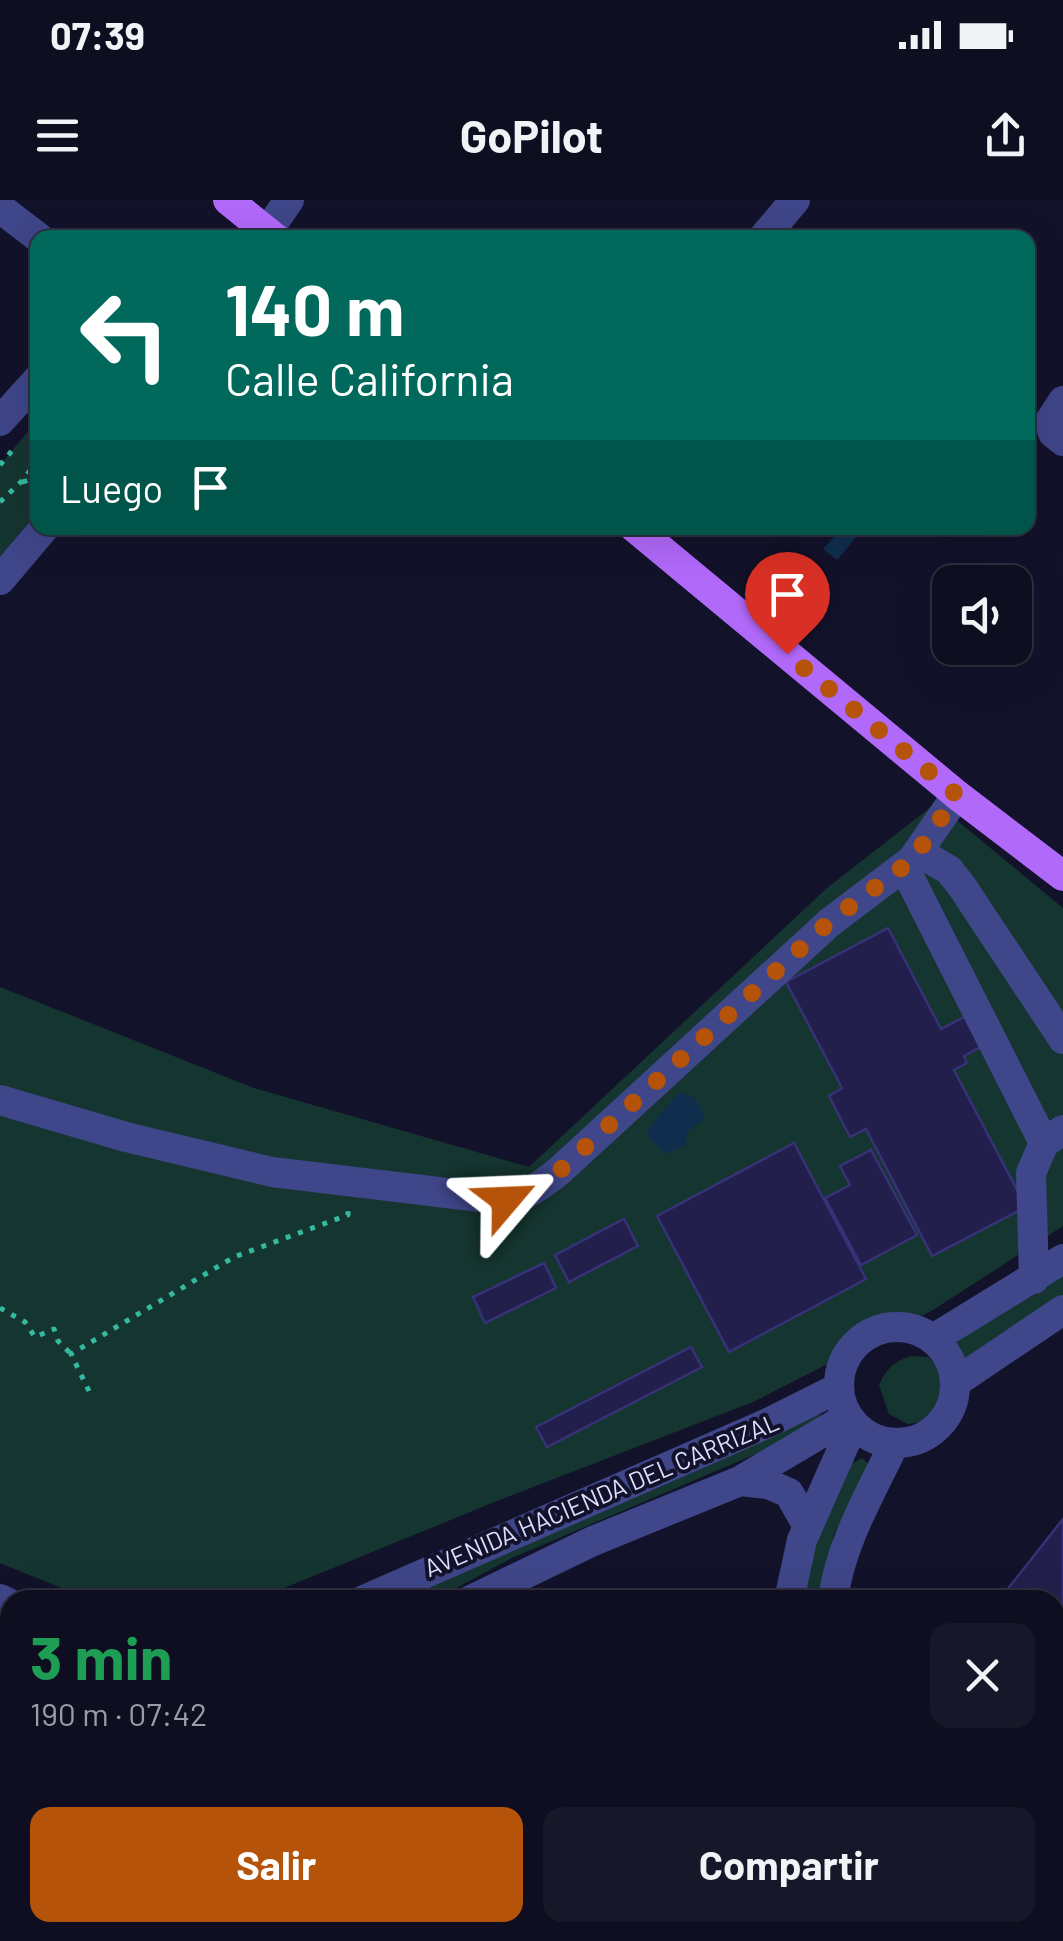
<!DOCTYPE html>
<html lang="es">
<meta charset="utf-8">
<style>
:root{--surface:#0e0e20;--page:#171729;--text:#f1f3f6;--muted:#9b9ca5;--line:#2e2e3e;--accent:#b45309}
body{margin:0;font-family:Barlow,sans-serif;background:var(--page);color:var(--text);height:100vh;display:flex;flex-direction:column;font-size:38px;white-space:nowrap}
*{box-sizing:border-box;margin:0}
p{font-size:32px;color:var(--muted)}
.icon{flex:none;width:55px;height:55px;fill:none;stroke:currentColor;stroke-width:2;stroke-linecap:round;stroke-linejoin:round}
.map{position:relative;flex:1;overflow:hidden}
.sheet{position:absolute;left:0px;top:1390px;width:1065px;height:352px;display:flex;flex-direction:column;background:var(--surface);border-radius:30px 30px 0 0;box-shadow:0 10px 40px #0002,0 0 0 2px var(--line)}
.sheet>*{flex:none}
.hud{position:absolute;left:30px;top:30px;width:1005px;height:305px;border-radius:20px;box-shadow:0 10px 40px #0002,0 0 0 2px var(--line);background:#00695c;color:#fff;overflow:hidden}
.fabs{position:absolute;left:932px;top:365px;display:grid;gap:20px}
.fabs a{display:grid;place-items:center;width:100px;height:100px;border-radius:20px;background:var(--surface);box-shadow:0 10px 40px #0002,0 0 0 2px var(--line);font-size:50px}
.pin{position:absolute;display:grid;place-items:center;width:85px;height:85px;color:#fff;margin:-102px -42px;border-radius:50% 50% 50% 0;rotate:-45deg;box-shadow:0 0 10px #0007}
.pin .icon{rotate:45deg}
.me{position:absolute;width:110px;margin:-55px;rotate:64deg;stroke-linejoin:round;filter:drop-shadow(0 0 8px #0008)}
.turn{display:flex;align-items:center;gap:35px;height:210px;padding:0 30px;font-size:45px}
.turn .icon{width:130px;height:130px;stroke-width:2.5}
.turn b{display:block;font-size:70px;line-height:85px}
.then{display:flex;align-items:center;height:95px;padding:0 30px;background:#0003;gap:20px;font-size:38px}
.round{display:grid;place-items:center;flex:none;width:105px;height:105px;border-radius:20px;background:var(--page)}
.headline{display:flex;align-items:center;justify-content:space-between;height:170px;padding:0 30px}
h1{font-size:60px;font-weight:700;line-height:75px;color:#1e9e55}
.action{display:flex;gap:20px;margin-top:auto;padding:20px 30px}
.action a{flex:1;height:115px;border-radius:20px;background:var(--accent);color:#fff;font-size:40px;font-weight:700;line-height:115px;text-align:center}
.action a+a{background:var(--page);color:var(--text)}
.status{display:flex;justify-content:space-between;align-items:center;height:70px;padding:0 50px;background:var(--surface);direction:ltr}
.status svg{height:28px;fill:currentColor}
header{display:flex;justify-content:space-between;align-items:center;height:130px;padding:0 30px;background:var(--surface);font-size:45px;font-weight:700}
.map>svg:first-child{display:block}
</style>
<div class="status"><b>07:39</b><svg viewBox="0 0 49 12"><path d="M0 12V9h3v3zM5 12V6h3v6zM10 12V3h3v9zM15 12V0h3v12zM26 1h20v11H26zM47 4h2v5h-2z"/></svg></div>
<header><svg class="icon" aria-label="menu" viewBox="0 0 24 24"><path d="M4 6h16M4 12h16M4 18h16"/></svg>GoPilot<svg class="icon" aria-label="share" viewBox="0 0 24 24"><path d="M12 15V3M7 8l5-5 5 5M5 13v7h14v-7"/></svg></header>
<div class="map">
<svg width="1063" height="1741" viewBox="0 0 1063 1741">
<rect width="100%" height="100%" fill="#13122b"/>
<!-- green -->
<path fill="#153530" d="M37,221V312L0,357V265Z
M936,603L1063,708V1026L933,1110L753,1202L502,1299L284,1388L273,1400H91L0,1363V787L254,888L529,967L827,688Z
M1063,1069V1101L962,1169L957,1159L943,1147Z
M912,1156L928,1157L942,1171L950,1193L932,1220L908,1224L889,1214L879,1185C887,1168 894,1161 912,1156Z
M818,1207L824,1225L512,1358L434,1400H386Z
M862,1258L870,1265L834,1334L821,1400H803L815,1345L851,1264Z
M0,1425L10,1429V1620L0,1624Z
M130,1732H486L490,1741H129Z"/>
<!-- water -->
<path fill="#0f2e4e" d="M842,328H864L837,360L823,349Z
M678,893C696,894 699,903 704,919L688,931L685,945L666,954L647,936C653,916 667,910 678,893Z"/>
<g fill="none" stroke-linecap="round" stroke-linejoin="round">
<!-- stream -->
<path stroke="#0f2e4e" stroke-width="9" d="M388,1741L392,1732"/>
</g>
<!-- building -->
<path fill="#221f4c" stroke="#373277" stroke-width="2.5" d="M888,728L941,829L968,815L984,845L964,856L967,863L954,870L1026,1007L932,1056L866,929L850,937L829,896L842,888L786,782Z
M794,943L866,1079L729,1152L657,1016Z
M871,950L917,1035L861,1065L825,998L850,985L840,966Z
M624,1019L638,1046L569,1082L555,1055Z
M544,1063L556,1088L485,1123L473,1097Z
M691,1147L702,1167L547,1247L536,1227Z
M1063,1319V1620L1055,1613V1400H999Z"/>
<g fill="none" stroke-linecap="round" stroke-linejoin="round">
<!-- path -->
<path stroke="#35baa2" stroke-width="5" stroke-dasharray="5 8" stroke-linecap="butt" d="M0,265L16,246
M24,279L28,290L38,291
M0,302L24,279L38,259
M0,1108L25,1122L35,1137L54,1129L58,1141L71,1154
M89,1191L71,1154L234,1057L348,1015V1009
M0,1500L10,1504
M454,1732L457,1741
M244,1741V1732"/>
<!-- minor -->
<path stroke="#3f4689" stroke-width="30" d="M0,8L39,38
M267,32L289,0
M763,38L795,0
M1063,201L1050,221L1053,233L1063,241
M0,221L38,179
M0,380L44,328
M918,652L949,670L963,688L1063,839
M904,667L1044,943
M0,900L126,937L272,972L505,1000C527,996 541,985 558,972L829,723L912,660L957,595
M1034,1079L1031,973L1044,943L1063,930
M839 1185a58 58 0 1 1 116 0a58 58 0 1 1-116 0Z
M933,1139L1063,1059
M956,1182L1063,1110
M740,1281L768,1284L789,1293L807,1325
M0,1399L10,1404
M364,1400L768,1223L838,1188
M471,1400L593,1341L740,1281L848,1217
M789,1400L802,1340L853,1225
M833,1400C840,1344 870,1295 894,1244
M0,1663H10
M0,1711L10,1712
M42,1732L57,1741
M953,1732L965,1741
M1028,1732L1040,1741
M97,1741L113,1732
M999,1741L1004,1732"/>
<!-- major -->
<path stroke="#b169fa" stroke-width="30" d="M228,0L275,38
M635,328L957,595L1063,676"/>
</g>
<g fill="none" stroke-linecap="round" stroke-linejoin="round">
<!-- route -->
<path stroke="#b45309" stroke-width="18" stroke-dasharray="0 32.4" d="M506,1000L532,992L558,972L829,722L912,660L957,595L787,454"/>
</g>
<g text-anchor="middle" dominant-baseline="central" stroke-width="8" stroke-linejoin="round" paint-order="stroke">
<!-- street labels -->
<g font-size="25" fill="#dedefe" stroke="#13122b">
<text transform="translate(601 1294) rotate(-23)">AVENIDA HACIENDA DEL CARRIZAL</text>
</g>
</g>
</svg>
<div class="fabs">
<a><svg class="icon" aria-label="sound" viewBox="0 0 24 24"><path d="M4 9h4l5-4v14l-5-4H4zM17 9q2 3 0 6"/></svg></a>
</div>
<div class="pin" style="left:787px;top:454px;background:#d93025"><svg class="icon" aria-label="arrive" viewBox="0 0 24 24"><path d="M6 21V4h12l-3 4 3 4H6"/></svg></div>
<svg class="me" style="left:506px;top:1000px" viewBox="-20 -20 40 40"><path d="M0-17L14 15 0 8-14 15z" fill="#b45309" stroke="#fff" stroke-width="4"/></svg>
<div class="hud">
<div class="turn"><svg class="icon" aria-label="left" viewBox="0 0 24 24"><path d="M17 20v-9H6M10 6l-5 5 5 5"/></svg><div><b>140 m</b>Calle California</div></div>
<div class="then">Luego<svg class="icon" aria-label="arrive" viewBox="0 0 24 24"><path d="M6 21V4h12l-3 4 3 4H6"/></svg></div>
</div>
<section class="sheet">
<div class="headline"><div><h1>3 min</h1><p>190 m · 07:42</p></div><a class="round"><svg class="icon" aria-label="close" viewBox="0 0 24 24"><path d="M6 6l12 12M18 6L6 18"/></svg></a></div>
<div class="action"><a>Salir</a><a>Compartir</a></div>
</section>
</div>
